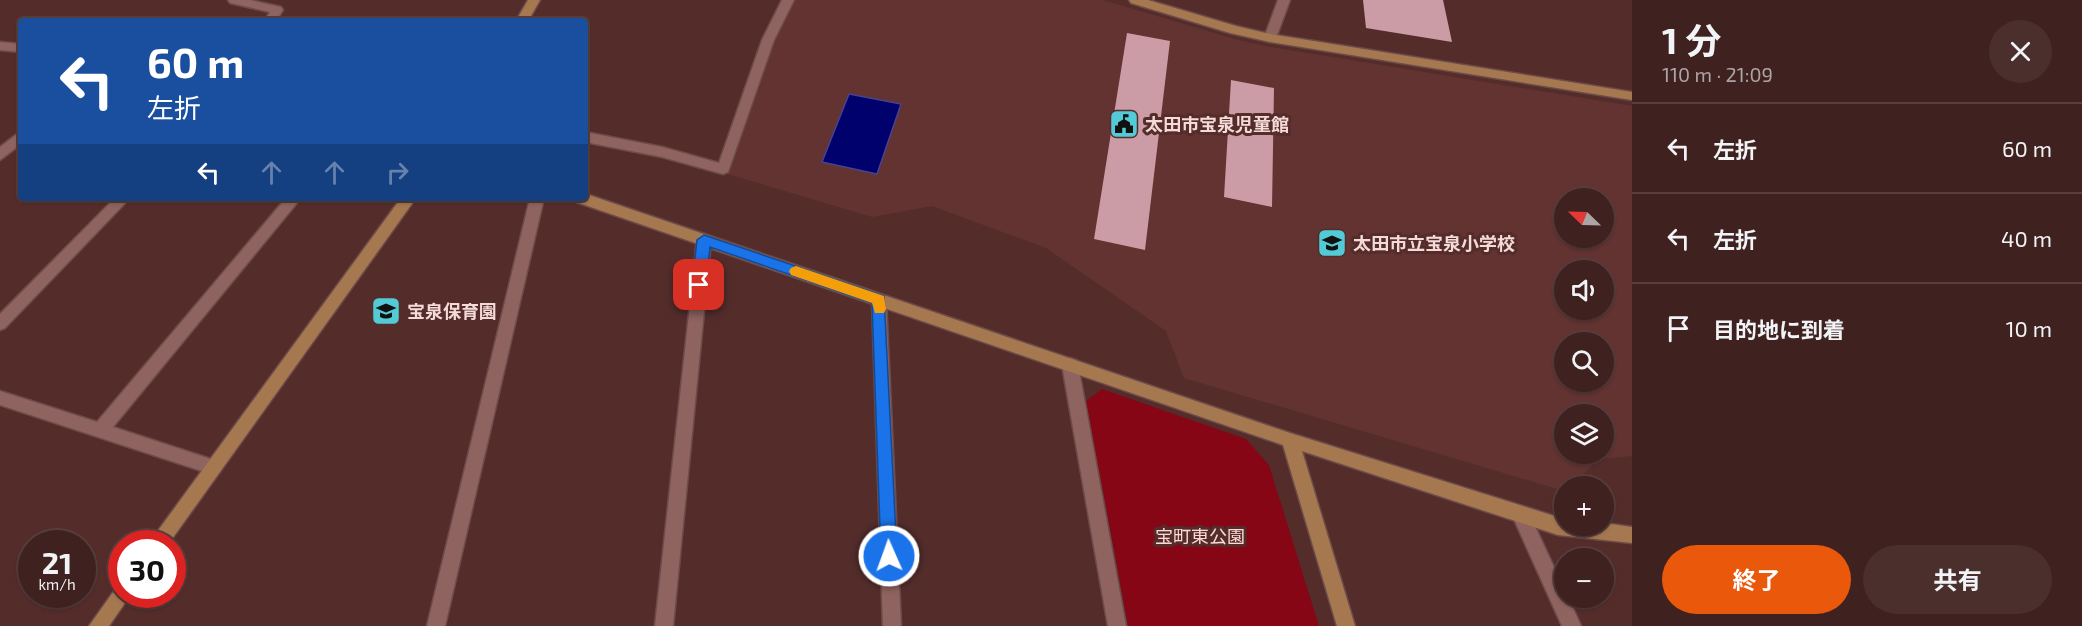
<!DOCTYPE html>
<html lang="ja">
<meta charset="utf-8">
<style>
:root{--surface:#3f2220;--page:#4a2f2d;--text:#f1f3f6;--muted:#ada4a5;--line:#583f3e;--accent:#ea580c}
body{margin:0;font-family:"Exo 2","Noto Sans JP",sans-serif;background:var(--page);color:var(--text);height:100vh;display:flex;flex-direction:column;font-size:22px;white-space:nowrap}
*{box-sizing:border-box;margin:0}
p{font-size:20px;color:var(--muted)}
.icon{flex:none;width:33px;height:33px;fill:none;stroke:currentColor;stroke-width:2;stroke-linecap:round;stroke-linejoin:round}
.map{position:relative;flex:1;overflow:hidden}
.panel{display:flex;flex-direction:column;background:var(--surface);width:450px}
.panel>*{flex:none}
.guide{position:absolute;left:18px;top:18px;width:570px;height:183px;border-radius:6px;box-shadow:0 2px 4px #0004,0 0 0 2px var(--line);background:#1a4fa0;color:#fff;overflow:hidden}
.needle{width:39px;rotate:293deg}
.controls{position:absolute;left:1554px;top:188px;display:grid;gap:12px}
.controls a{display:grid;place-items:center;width:60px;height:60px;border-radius:50%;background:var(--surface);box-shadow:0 2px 4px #0004,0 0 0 2px var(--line);font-size:30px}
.speed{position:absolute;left:18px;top:530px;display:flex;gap:12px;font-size:30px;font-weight:700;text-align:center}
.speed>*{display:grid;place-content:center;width:78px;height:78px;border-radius:50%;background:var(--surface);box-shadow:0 2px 4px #0004,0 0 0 2px var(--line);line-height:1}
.speed small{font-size:15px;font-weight:400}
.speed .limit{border:9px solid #d22;background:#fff;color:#111}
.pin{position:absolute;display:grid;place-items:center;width:51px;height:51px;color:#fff;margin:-26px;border-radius:12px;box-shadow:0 3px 9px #0006}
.me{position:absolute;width:66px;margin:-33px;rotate:358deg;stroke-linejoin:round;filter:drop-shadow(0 0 4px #0008)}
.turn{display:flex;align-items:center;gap:21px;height:126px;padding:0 30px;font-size:27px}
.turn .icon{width:78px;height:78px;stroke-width:2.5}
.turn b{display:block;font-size:42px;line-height:51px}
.lanes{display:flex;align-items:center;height:57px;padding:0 30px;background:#0003;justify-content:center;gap:30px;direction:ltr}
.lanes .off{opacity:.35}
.round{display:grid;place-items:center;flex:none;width:63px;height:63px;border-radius:32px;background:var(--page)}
.headline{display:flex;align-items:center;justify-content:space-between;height:102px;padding:0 30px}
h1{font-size:36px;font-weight:700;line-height:45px}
.primary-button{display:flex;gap:12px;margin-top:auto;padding:12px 30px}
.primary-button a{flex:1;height:69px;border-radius:36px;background:var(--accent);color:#fff;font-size:24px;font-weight:700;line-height:69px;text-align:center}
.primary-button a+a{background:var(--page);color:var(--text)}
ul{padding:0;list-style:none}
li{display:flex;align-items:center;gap:18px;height:90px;padding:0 30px;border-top:2px solid var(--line)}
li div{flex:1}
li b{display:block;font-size:22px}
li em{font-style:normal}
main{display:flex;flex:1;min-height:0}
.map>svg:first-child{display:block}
</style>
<main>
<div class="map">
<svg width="1632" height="626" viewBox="0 0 1632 626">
<rect width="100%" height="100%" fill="#542d2b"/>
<!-- built -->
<path fill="#623331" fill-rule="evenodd" d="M794,0H1103L1238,40L1271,47L1632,106V456L1599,459L1571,486H1564V491L1184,378L1166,331L1046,248L932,206L872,217L728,174L774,41ZM1564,198H1604V237H1564ZM1564,270H1604V309H1564ZM1564,342H1604V381H1564ZM1564,414H1604V453H1564Z"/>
<!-- green -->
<path fill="#860616" d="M1102,389L1246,439L1269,465L1319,626H1128L1086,401Z"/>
<!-- water -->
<path fill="#01016e" stroke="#4a428e" stroke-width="1.5" d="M849,94L901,104L877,174L822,162Z"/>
<!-- building -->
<path fill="#cb9ca6" d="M1363,0H1443L1452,42L1366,28Z
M1127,33L1170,41L1145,250L1094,239Z
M1231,80L1274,88L1272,207L1224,197Z"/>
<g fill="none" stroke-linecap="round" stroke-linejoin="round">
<!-- street casing -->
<g stroke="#6d4b4a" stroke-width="3">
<path id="street" d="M228,0H250L281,7L283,10L276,21H264L270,12L230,3Z
M782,0H794L774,40L728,172L723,174L662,157L585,142V132L662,147L719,163L762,40Z
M1278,0H1290L1276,38L1270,42L1264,38Z
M0,42L21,44V52L0,50Z
M21,131V144L0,160V147Z
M115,198H130L5,328L0,330V314Z
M286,198H301L113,427L220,462L222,467L220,472L214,475L0,405V391L97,422Z
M530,198H544L445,626H427Z
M704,234L709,236L711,240L673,626H655L697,240L699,236Z
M879,294L884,296L886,300L901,626H883L872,300L874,296Z
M1070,358L1076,360L1078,365L1126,626H1108L1062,365L1064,360Z
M1521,507L1527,509L1564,589V597H1568L1581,626H1562L1512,515L1515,509Z"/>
</g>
<!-- secondary casing -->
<g stroke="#6d4b4a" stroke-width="3">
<path id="secondary" d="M528,0H540L528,21H516Z
M1129,0H1148L1236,26L1270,34L1632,92V100L1270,42L1230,33L1131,3Z
M586,194L1290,433L1564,519V525L1604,523L1632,527V543L1558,535L1302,451L1355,626H1337L1283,445L576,202L574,198H585Z
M401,198H416L169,543H149Z
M122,585V594H131L109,626H89L116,588Z"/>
</g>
<!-- street -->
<use href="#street" fill="#8f635f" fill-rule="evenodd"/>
<!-- secondary -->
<use href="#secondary" fill="#a6784f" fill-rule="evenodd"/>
</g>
<!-- route -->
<path fill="#1a73e8" stroke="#114b97" stroke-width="1.5" d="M704,235L884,296L897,556L895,562L889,564L884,562L881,556L872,303L710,247L706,285L699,291L694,289L692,285L697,240Z"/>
<!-- slow -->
<path fill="#f59e0b" d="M796,266L884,296L886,309L884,313H875L872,303L791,275L789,271L791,268Z"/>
<!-- icons -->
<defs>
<g id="civic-square" transform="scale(1.5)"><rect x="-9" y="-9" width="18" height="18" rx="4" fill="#52cbd7" stroke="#542d2b"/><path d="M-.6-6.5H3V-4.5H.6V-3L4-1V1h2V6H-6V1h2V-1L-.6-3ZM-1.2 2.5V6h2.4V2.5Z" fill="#111"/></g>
<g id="school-square" transform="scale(1.5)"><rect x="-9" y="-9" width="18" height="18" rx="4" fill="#52cbd7" stroke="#542d2b"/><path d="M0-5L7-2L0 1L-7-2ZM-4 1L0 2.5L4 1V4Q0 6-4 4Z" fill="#111"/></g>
</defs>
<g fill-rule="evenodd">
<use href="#civic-square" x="1124" y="124"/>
<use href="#school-square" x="1332" y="243"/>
<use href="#school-square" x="386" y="311"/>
</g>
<g text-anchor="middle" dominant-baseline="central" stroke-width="6" stroke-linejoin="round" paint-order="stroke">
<!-- poi labels -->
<g font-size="18" font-weight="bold" fill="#f4dad8" stroke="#542d2b" text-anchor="start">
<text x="1145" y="124">太田市宝泉児童館</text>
<text x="1353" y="243">太田市立宝泉小学校</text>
<text x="407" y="311">宝泉保育園</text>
</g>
<!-- park labels -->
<g font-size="18" fill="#fddad7" stroke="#542d2b">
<text x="1200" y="536">宝町東公園</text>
</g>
</g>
</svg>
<div class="controls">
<a><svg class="needle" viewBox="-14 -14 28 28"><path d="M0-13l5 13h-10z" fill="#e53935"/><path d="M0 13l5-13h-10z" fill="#ada4a5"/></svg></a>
<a><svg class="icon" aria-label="sound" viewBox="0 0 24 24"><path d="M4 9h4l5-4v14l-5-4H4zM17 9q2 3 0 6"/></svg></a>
<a><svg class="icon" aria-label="search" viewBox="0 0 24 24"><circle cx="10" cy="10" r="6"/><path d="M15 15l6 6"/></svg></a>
<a><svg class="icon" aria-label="layers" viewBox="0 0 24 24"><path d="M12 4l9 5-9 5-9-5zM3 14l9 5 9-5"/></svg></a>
<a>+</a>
<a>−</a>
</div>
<div class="speed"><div>21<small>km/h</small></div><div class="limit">30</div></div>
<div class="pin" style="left:699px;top:285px;background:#d93025"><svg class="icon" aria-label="arrive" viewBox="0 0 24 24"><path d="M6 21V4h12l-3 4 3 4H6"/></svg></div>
<svg class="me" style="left:889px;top:556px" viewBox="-20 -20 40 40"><circle r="17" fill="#1a73e8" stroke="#fff" stroke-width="3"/><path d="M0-11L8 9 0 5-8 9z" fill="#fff"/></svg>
<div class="guide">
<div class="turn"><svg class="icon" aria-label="left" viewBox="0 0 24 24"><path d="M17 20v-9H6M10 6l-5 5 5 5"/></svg><div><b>60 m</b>左折</div></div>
<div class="lanes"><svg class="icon" aria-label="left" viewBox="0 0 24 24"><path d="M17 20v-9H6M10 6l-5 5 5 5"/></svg><svg class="icon off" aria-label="ahead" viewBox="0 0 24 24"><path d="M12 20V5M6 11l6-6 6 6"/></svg><svg class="icon off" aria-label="ahead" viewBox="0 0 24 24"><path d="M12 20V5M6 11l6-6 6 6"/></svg><svg class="icon off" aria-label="right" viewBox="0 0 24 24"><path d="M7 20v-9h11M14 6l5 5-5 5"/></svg></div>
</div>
</div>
<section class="panel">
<div class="headline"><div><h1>1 分</h1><p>110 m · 21:09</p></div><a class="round"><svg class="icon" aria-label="close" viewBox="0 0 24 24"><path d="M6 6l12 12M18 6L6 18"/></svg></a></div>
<ul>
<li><svg class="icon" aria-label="left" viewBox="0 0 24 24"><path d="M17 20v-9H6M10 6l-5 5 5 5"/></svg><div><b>左折</b></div><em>60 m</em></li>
<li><svg class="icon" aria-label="left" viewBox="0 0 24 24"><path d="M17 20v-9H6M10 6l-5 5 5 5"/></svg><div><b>左折</b></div><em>40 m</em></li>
<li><svg class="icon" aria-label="arrive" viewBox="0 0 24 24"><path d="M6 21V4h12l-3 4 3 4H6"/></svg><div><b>目的地に到着</b></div><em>10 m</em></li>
</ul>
<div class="primary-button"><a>終了</a><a>共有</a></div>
</section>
</main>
